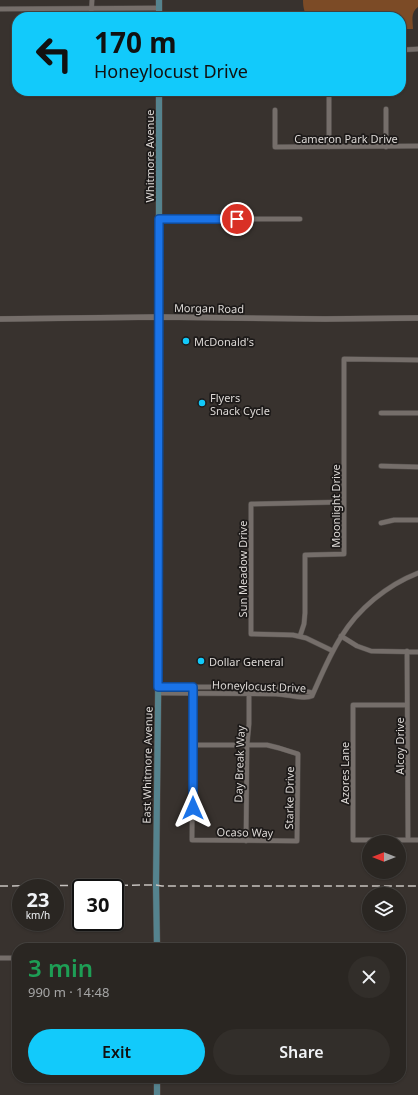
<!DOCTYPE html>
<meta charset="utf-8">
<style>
:root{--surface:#2a2622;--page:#322e2a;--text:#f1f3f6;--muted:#a5a5a5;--line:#464340;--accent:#12cafb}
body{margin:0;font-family:"Noto Sans",sans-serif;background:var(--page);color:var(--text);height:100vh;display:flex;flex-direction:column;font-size:15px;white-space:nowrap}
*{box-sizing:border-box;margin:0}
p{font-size:13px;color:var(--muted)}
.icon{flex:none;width:22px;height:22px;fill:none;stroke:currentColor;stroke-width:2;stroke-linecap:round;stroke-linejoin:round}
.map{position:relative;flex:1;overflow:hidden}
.side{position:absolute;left:12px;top:943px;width:394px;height:140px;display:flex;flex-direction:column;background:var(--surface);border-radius:16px;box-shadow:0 1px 3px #0004,0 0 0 1px var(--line)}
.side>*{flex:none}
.top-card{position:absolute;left:12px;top:12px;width:394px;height:84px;border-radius:16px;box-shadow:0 1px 3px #0004,0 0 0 1px var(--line);background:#12cafb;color:#111;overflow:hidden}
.needle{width:26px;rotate:270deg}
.controls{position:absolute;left:362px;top:835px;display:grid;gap:8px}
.controls a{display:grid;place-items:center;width:44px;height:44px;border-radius:50%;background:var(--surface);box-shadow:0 1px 3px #0004,0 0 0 1px var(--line);font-size:20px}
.speed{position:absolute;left:12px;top:879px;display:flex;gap:8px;font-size:20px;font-weight:700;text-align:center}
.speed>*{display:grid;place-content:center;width:52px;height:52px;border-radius:50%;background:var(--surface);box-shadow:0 1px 3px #0004,0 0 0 1px var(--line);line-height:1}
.speed small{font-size:10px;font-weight:400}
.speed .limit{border:2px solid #111;border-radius:6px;background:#fff;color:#111}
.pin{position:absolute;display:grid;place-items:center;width:34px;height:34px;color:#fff;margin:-17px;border:2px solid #fff;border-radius:50%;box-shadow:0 1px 4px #0007}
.me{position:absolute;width:44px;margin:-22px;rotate:0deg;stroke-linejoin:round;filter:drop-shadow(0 0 3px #0008)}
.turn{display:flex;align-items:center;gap:14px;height:84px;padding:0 16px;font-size:18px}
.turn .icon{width:52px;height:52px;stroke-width:2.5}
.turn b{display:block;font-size:28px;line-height:34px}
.round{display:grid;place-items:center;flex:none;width:42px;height:42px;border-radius:21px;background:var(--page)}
.headline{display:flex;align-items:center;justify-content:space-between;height:68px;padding:0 16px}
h1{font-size:24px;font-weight:600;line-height:30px;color:#1e9e55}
.action{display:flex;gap:8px;margin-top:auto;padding:8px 16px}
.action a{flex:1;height:46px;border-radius:24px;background:var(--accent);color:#111;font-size:16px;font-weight:600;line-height:46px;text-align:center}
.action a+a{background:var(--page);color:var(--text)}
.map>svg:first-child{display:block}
</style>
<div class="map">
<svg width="418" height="1095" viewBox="0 0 418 1095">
<rect width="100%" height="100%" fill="#38322e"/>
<!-- green -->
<path fill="#7c4b26" d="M303,0H418V7C410,13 413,21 413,29H401V17H308C304,13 303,6 303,0Z"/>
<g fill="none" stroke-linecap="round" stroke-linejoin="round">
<!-- minor casing -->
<g stroke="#544f4c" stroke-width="5.5">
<path id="minor" d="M0,9L159,8
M91,17L92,0
M401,50L418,49
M329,91V147
M386,109V147
M275,110V147L418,146
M159,219H300
M381,413H418
M381,466L418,467
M381,523L394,520H418
M300,636L304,624L305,613V555L344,554V359L418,360
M341,636L357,646L371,651L418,652
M333,651L306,638L293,635L251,634V504L343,502
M407,651L408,840
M158,687H275L295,689L313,693
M158,693L276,694C287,694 303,700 312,696C321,676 329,656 341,637C358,609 387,585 418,573
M407,705H353V840H418
M193,745H267L279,748L298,754L297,841L192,840L193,687
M246,841L247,745L249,724V690
M0,958H17"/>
</g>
<!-- tertiary casing -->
<g stroke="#544f4c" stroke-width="6">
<path id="tertiary" d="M0,319L159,317L325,319L418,318"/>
</g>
<!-- secondary casing -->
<g stroke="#544f4c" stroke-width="7">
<path id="secondary" d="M159,17V0
M157,948L156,885L159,616V91
M157,1078V1095"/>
</g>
<!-- minor -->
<use href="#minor" stroke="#756e6a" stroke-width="4.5"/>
<!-- tertiary -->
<use href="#tertiary" stroke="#756e6a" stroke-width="5.5"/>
<!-- secondary -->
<use href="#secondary" stroke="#55838e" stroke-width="6"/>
<!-- rail -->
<path stroke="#c6c2bf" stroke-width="1.5" stroke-dasharray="8 4" stroke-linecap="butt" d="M0,886L156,885L162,886H418"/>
</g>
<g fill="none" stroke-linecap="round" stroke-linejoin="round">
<!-- route casing -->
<g stroke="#114b97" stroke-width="10">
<path id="route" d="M193,808V687H158L159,219H237"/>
</g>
<!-- route -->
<use href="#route" stroke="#1a73e8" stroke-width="7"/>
</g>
<!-- markers -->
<g fill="#12cafb" stroke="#1d1a19" stroke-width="1.5">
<circle cx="186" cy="341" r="4"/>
<circle cx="202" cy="403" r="4"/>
<circle cx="201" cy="661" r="4"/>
</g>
<g text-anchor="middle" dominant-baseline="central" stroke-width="3.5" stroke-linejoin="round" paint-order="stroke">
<!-- street labels -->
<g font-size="11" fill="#ddd9d6" stroke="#1d1a19">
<text x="346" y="138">Cameron Park Drive</text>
<text transform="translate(149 156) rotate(-90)">Whitmore Avenue</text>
<text transform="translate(209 308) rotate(1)">Morgan Road</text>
<text transform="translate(335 506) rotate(-90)">Moonlight Drive</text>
<text transform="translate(242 569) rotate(-90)">Sun Meadow Drive</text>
<text transform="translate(259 686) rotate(2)">Honeylocust Drive</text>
<text transform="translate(399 746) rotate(-90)">Alcoy Drive</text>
<text transform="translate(239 764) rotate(-88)">Day Break Way</text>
<text transform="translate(147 765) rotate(-89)">East Whitmore Avenue</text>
<text transform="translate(344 773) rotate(-90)">Azores Lane</text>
<text transform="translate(289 798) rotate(-89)">Starke Drive</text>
<text transform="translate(245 832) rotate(1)">Ocaso Way</text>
</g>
<!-- poi labels -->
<g font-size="11" fill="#ddd9d6" stroke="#1d1a19" text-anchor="start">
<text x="194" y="341">McDonald's</text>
<text x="210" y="397">Flyers<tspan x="210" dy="13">Snack Cycle</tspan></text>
<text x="209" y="661">Dollar General</text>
</g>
</g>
</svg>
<div class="controls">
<a><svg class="needle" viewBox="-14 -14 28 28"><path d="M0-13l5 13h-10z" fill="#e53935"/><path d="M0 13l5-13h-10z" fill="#a5a5a5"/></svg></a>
<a><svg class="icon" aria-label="layers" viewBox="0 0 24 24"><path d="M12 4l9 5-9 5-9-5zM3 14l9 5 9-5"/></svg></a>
</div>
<div class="speed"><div>23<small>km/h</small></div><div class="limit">30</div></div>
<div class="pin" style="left:237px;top:219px;background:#d93025"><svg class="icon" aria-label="arrive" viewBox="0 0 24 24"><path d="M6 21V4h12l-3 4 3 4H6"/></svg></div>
<svg class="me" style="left:193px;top:808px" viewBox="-20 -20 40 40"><path d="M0-17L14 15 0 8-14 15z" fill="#1a73e8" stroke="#fff" stroke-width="4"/></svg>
<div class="top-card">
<div class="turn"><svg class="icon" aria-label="left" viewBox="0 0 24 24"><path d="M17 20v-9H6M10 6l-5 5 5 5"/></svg><div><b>170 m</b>Honeylocust Drive</div></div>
</div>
<section class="side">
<div class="headline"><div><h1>3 min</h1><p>990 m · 14:48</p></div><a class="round"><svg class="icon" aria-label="close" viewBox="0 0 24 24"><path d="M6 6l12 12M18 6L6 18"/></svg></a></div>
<div class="action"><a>Exit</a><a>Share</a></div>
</section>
</div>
